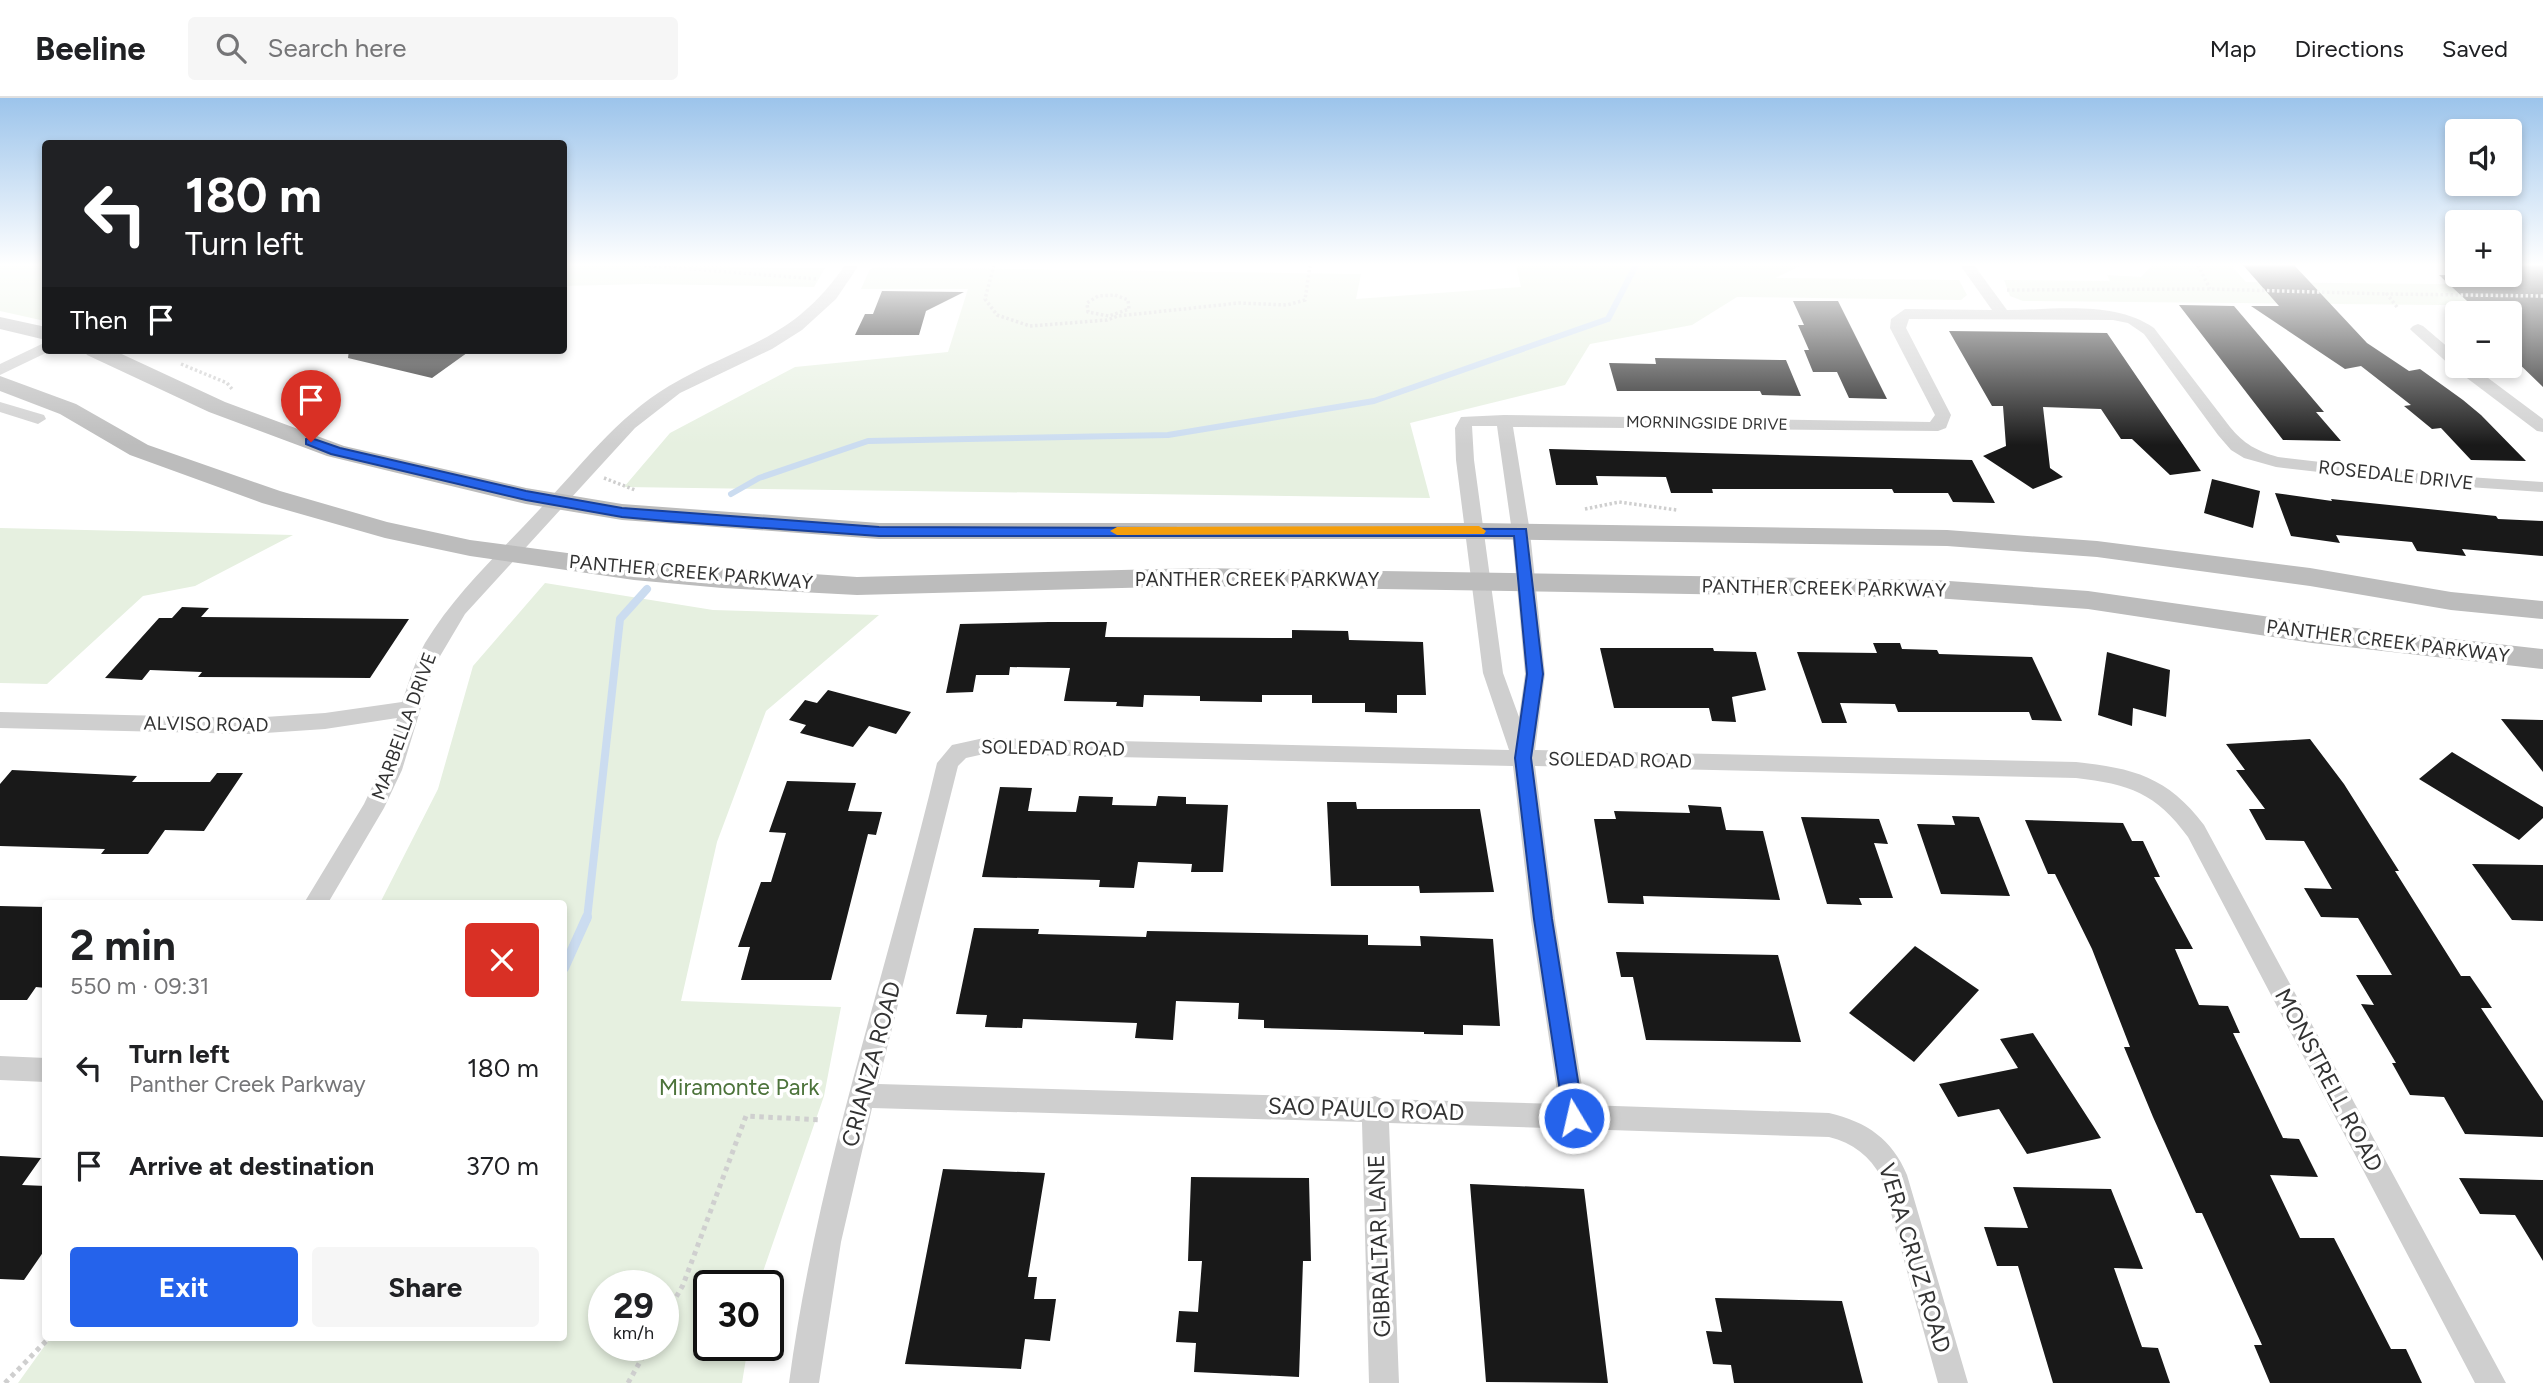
<!DOCTYPE html>
<meta charset="utf-8">
<style>
:root{--surface:#fff;--page:#f6f6f6;--text:#202124;--muted:#757577;--line:#e0e0e0;--accent:#2563eb}
body{margin:0;font-family:Figtree,sans-serif;background:var(--page);color:var(--text);height:100vh;display:flex;flex-direction:column;font-size:26px;white-space:nowrap}
*{box-sizing:border-box;margin:0}
p{font-size:23px;color:var(--muted)}
.icon{flex:none;width:38px;height:38px;fill:none;stroke:currentColor;stroke-width:2;stroke-linecap:round;stroke-linejoin:round}
.map{position:relative;flex:1;overflow:hidden}
.panel{position:absolute;left:42px;top:802px;width:525px;height:441px;display:flex;flex-direction:column;background:var(--surface);border-radius:7px;box-shadow:0 4px 10px #0003}
.panel>*{flex:none}
.guide{position:absolute;left:42px;top:42px;width:525px;height:214px;border-radius:7px;box-shadow:0 4px 10px #0003;background:#202124;color:#fff;overflow:hidden}
.fabs{position:absolute;left:2445px;top:21px;display:grid;gap:14px}
.fabs a{display:grid;place-items:center;width:77px;height:77px;border-radius:7px;background:var(--surface);box-shadow:0 4px 10px #0003;font-size:35px}
.speed{position:absolute;left:588px;top:1172px;display:flex;gap:14px;font-size:35px;font-weight:700;text-align:center}
.speed>*{display:grid;place-content:center;width:91px;height:91px;border-radius:50%;background:var(--surface);box-shadow:0 4px 10px #0003;line-height:1}
.speed small{font-size:18px;font-weight:400}
.speed .limit{border:4px solid #111;border-radius:10px;background:#fff;color:#111}
.pin{position:absolute;display:grid;place-items:center;width:60px;height:60px;color:#fff;margin:-72px -30px;border-radius:50% 50% 50% 0;rotate:-45deg;box-shadow:0 0 7px #0007}
.pin .icon{rotate:45deg}
.me{position:absolute;width:77px;margin:-38px;rotate:351deg;stroke-linejoin:round;filter:drop-shadow(0 0 5px #0008)}
.turn{display:flex;align-items:center;gap:24px;height:147px;padding:0 28px;font-size:32px}
.turn .icon{width:91px;height:91px;stroke-width:2.5}
.turn b{display:block;font-size:49px;line-height:60px}
.then{display:flex;align-items:center;height:66px;padding:0 28px;background:#0003;gap:14px;font-size:26px}
.round{display:grid;place-items:center;flex:none;width:74px;height:74px;border-radius:7px;background:var(--page)}
.headline{display:flex;align-items:center;justify-content:space-between;height:119px;padding:0 28px}
h1{font-size:42px;font-weight:700;line-height:52px}
.action{display:flex;gap:14px;margin-top:auto;padding:14px 28px}
.action a{flex:1;height:80px;border-radius:7px;background:var(--accent);color:#fff;font-size:28px;font-weight:700;line-height:80px;text-align:center}
.action a+a{background:var(--page);color:var(--text)}
ul{padding:0;list-style:none}
li{display:flex;align-items:center;gap:21px;height:98px;padding:0 28px}
li div{flex:1}
li b{display:block;font-size:26px}
li em{font-style:normal}
header{display:flex;align-items:center;gap:42px;box-sizing:border-box;height:98px;padding:0 35px;background:var(--surface);border-bottom:2px solid var(--line)}
header strong{font-size:33px}
nav{display:flex;gap:38px;margin-inline-start:auto;font-size:24px}
.search{width:490px;height:63px;background:var(--page);display:flex;align-items:center;gap:18px;box-sizing:border-box;padding:0 24px;border-radius:7px;color:var(--muted);font-size:26px}
.map>svg:first-child{display:block}
</style>
<header>
<strong>Beeline</strong>
<div class="search"><svg class="icon" aria-label="search" viewBox="0 0 24 24"><circle cx="10" cy="10" r="6"/><path d="M15 15l6 6"/></svg>Search here</div>
<nav><a>Map</a><a>Directions</a><a>Saved</a></nav>
</header>
<div class="map">
<svg width="2543" height="1285" viewBox="0 0 2543 1285">
<rect width="100%" height="100%" fill="#fff"/>
<!-- green -->
<path fill="#e6f0e0" fill-rule="evenodd" d="M0,167H45V223L0,213Z
M564,167L825,170L814,189L645,186L564,188Z
M1516,167H1803L1775,180L1959,182L1967,197L1961,202L1737,199L1692,227L1590,246L1565,287L1410,325L1430,400L624,389L670,335L795,269L948,254L968,191H861L870,171L877,169L1361,176L1356,201L1521,189Z
M2152,167H2231L2246,184L2543,187V208L2023,203L2010,198L2004,182L2110,183L2107,177L2141,179Z
M0,430L293,437L195,488L143,498L47,586L0,585Z
M545,485L713,512L879,517L766,613L717,744L681,903L841,909L824,998L758,1188H709V1248H748L742,1285H18L51,1239H564V805H380L438,691L473,568ZM604,1188H663V1248H604Z"/>
<g fill="none" stroke-linecap="round" stroke-linejoin="round">
<!-- stream-far2 -->
<path stroke="#cbdcf0" stroke-width="6" d="M731,396L759,380L868,343L1168,337L1374,303L1608,221L1636,167"/>
<!-- stream-far1 -->
<path stroke="#cbdcf0" stroke-width="8" d="M587,821L620,521L647,491"/>
<!-- stream -->
<path stroke="#cbdcf0" stroke-width="10" d="M564,870L587,819"/>
</g>
<!-- building -->
<path fill="#191919" d="M2243,167H2294L2367,245L2409,273L2420,271L2463,302L2481,317L2526,363L2471,362L2441,330L2432,331L2404,308L2411,307L2361,268L2345,271L2251,208H2279Z
M2510,167H2543V289L2510,257V215H2480L2439,177H2510Z
M882,193L964,194L926,213L919,237H855L865,216H873Z
M1793,203H1838L1887,301L1849,300L1837,274H1813L1804,252H1809L1798,227H1804Z
M2179,207L2234,208L2324,314H2316L2341,343L2283,342Z
M1949,233L2107,235L2201,373L2170,377L2132,341H2121L2101,311L2043,309L2050,370L2063,379L2033,391L1983,358L2006,348L2003,308H1992Z
M349,252H471L432,280L348,260Z
M1655,260L1786,262L1801,298L1762,297L1760,293H1617L1609,265L1656,266Z
M1549,351L1972,362L1995,405L1953,404L1948,395H1894L1892,391H1712L1713,395H1671L1666,379L1596,378L1598,387H1556Z
M2212,381L2260,393L2253,430L2204,415Z
M2275,395L2332,403L2331,401L2496,418L2498,421L2543,423V458L2462,451L2466,458L2417,453L2412,444L2336,437L2340,445L2291,438Z
M182,509L209,510L201,519L409,521L370,580L198,579L202,574L150,572L142,582L105,580L159,520H172Z
M1049,524H1107L1105,539L1292,540V532L1348,533L1349,542L1423,544L1426,597H1397V615L1365,614V605H1312V597H1262V604L1200,603V598L1144,597L1143,609L1116,608L1117,604L1064,603L1070,570L1010,569L1009,577H976L973,594L946,595L960,526Z
M1873,545H1900L1902,551L1937,552L1939,556L2032,559L2062,623L2032,622L2029,614H1898L1895,606L1840,605L1847,625H1822L1797,554L1877,555Z
M1600,550H1713L1714,553L1756,554L1766,592L1732,599L1736,624L1712,623L1709,610H1614Z
M2107,554L2170,572L2166,619L2133,610L2132,628L2098,617Z
M828,592L911,614L896,636L869,628L853,649L800,635L806,627L789,622L805,602L817,605Z
M2501,621L2543,622V674Z
M2310,641L2344,686L2399,773H2395L2461,878H2470L2492,910H2481L2543,1003V1039L2465,1036L2444,999L2410,997L2392,965H2396L2361,906L2374,907L2356,877H2392L2358,820L2321,819L2304,790L2332,791L2304,743L2266,742L2249,711H2265L2236,672H2245L2226,646Z
M2452,654L2543,709V720L2519,742L2419,681Z
M12,672L137,678L132,684H210L217,675H243L204,733L165,732L148,756H101L105,751L0,748V686Z
M787,683L856,685L848,713L882,714L876,737L868,736L831,882H741L750,849H738L761,784H771L786,735L769,734Z
M1000,689L1032,690L1028,713L1076,714L1079,698L1113,699L1112,707L1156,708L1158,698L1186,699V706L1228,707L1223,774H1191L1192,766L1138,764L1134,790L1099,789L1100,782L982,779Z
M1327,704H1356L1357,711H1480L1494,794L1420,795L1419,788H1331Z
M1688,707L1721,709L1726,732L1763,733L1780,802L1643,798L1644,806L1608,805L1594,721H1616L1614,713L1690,715Z
M1952,718L1979,719L2010,798L1941,796L1917,726L1955,727Z
M1801,719L1879,721L1888,746L1874,745L1893,800H1859L1862,807L1827,806Z
M2025,722L2123,725L2132,743H2143L2160,779H2154L2193,851H2175L2199,907L2228,908L2240,935H2233L2283,1040L2299,1041L2318,1079L2270,1077L2300,1140H2334L2391,1251H2406L2422,1285H2270L2254,1247H2262L2202,1115H2196L2153,1019L2124,949H2130L2092,851L2055,776H2048Z
M2472,766L2543,767V823L2512,822Z
M0,808L46,809V890L36,889L27,902H0Z
M974,830L1039,831L1038,836L1146,839L1147,833L1368,837V847L1421,848L1420,838L1493,841L1500,928L1463,927V937L1424,936V934L1264,930V922L1238,921L1239,905L1176,903L1173,942L1135,940L1137,925L1023,921L1022,930L985,929L987,917L956,916Z
M1915,848L1979,892L1914,964L1849,915Z
M1616,854L1778,857L1801,944L1646,942L1633,879H1621Z
M2033,935L2101,1040L2027,1056L1999,1011L1958,1019L1939,986L2018,970L2000,941Z
M0,1058L41,1060L22,1087L46,1088V1150L24,1182L0,1181Z
M943,1071L1045,1075L1028,1179H1037L1034,1201H1056L1050,1243L1025,1241L1021,1271L905,1266Z
M1191,1079L1309,1080L1311,1163H1303L1299,1279L1194,1274L1196,1245L1176,1244L1179,1213L1198,1214L1202,1163H1188Z
M2459,1080L2543,1082V1163L2515,1117L2480,1116Z
M1470,1086L1584,1091L1608,1285L1486,1284Z
M2013,1089L2111,1091L2143,1171L2114,1170L2142,1249L2158,1250L2170,1285H2053L2018,1168H1997L1984,1129L2028,1130Z
M1715,1200L1842,1203L1863,1285H1734L1731,1267L1713,1266L1706,1233L1722,1234Z"/>
<g fill="none" stroke-linecap="round" stroke-linejoin="round">
<!-- path-far1 -->
<path stroke="#cfcfcf" stroke-width="3.5" stroke-dasharray="2.5 2.5" stroke-linecap="butt" d="M639,167L818,181
M994,167L985,201L997,217L1030,228L1107,222L1118,218L1239,205L1287,207L1305,202L1310,167
M2198,167L2210,191
M2007,192L2210,191L2387,196
M1115,197L1128,202L1129,211L1109,218L1088,214L1087,205L1098,198Z
M2397,209L2387,196L2543,198
M181,266L227,285L232,291
M604,380L635,392
M1585,411L1619,404L1677,412"/>
<!-- path -->
<path stroke="#cfcfcf" stroke-width="5" stroke-dasharray="4.5 4.5" stroke-linecap="butt" d="M663,1222L683,1187L746,1018L822,1022
M5,1285L50,1239
M628,1285L649,1248"/>
<!-- street -->
<path fill="#cfcfcf" fill-rule="evenodd" d="M845,167H859L836,201L802,232L772,251L680,295L635,330L465,516L433,570L402,672L384,710L328,805H304L364,706L380,672L397,620L325,631L249,636L0,630V614L249,620L325,615L402,604C409,584 415,563 425,545C455,495 500,454 539,412C579,370 618,318 669,288C742,245 792,244 845,167Z
M1960,167H1974L2007,212C2055,212 2114,202 2154,230L2230,329C2244,346 2257,353 2278,359L2424,376L2543,384V394L2424,386L2276,369L2244,360L2231,352L2218,337L2144,236L2128,225L2113,222L1909,221L1906,230L1951,317L1946,330L1938,333L1513,329L1530,434L1545,576L1535,652L2076,664C2133,670 2168,679 2204,727L2506,1285H2475L2188,739C2156,695 2129,686 2076,680L1535,668L1555,822L1585,1007L1829,1015C1867,1024 1892,1041 1907,1077L1968,1285H1938L1881,1079C1870,1058 1853,1045 1829,1039L1389,1025L1399,1285H1369L1362,1024L872,1010L841,1144L819,1285H789C817,1074 888,871 937,665L952,647L984,640L1509,652L1483,575L1456,362L1455,330L1461,319L1504,317L1930,324L1935,317L1890,230L1891,221L1905,211L1992,212ZM1472,328H1497L1512,434L1525,576L1519,619L1503,575L1474,362ZM984,656L1513,668L1531,822L1559,1006L1382,1001L1375,998L1369,1000L878,986L958,668L966,660Z
M2418,226L2423,228L2457,257V268H2472L2543,321V334L2537,333L2451,268L2413,234L2410,231L2413,228Z
M46,244V252H52L0,277V266Z
M0,304L44,317L46,321L38,326L0,314Z
M0,958L46,960V984L0,982Z"/>
<!-- secondary -->
<path fill="#bcbcbc" fill-rule="evenodd" d="M0,219L46,229V242L0,231Z
M84,252H113L225,304L344,348L526,390L622,406L879,425H1476L1947,432L2097,443L2310,470L2451,494L2543,503V521L2451,512L2310,488L2097,459L1947,448L1476,441H879L622,422L526,406L327,358L209,314L87,257Z
M0,278L76,306L148,347L280,393L387,424L470,442L634,464L857,479L1198,470L1935,482L2088,493L2312,525L2543,551V571L2312,545L2088,511L1935,500L1198,488L857,497L722,490L634,482L470,458L385,440L262,405L130,357L60,316L0,293Z"/>
</g>
<!-- sky -->
<linearGradient id="sky" x2="0" y2="1"><stop stop-color="#9cc4eb"/><stop offset="0.48" stop-color="#fff"/><stop offset="1" stop-color="#fff" stop-opacity="0"/></linearGradient>
<rect width="2543" height="347" fill="url(#sky)"/>
<!-- route -->
<path fill="#2563eb" stroke="#184099" stroke-width="2" d="M311,340L340,350L526,393L622,410L879,429L1526,431L1543,576L1531,660L1552,821L1584,1020L1581,1026L1574,1029L1567,1026L1564,1020L1534,821L1515,660L1527,576L1514,438H879L666,423L622,419L526,402L331,356L306,346V341Z"/>
<!-- slow -->
<path fill="#f59e0b" d="M1479,428L1486,433L1484,436L1117,437L1110,433L1117,429Z"/>
<g text-anchor="middle" dominant-baseline="central" stroke-width="7" stroke-linejoin="round" paint-order="stroke">
<!-- far-street labels -->
<g font-size="16" fill="#323232" stroke="#fff">
<text transform="translate(1707 325) rotate(1)">MORNINGSIDE DRIVE</text>
</g>
<!-- street labels -->
<g font-size="19" fill="#323232" stroke="#fff">
<text transform="translate(2396 377) rotate(6)">ROSEDALE DRIVE</text>
<text transform="translate(691 474) rotate(5)">PANTHER CREEK PARKWAY</text>
<text x="1257" y="481">PANTHER CREEK PARKWAY</text>
<text transform="translate(1824 490) rotate(1)">PANTHER CREEK PARKWAY</text>
<text transform="translate(2388 543) rotate(7)">PANTHER CREEK PARKWAY</text>
<text transform="translate(206 626) rotate(1)">ALVISO ROAD</text>
<text transform="translate(404 628) rotate(-70)">MARBELLA DRIVE</text>
<text transform="translate(1053 650) rotate(1)">SOLEDAD ROAD</text>
<text transform="translate(1620 662) rotate(1)">SOLEDAD ROAD</text>
</g>
<!-- near-street labels -->
<g font-size="23" fill="#323232" stroke="#fff">
<text transform="translate(871 966) rotate(-75)">CRIANZA ROAD</text>
<text transform="translate(2329 982) rotate(62)">MONSTRELL ROAD</text>
<text transform="translate(1366 1011) rotate(2)">SAO PAULO ROAD</text>
<text transform="translate(1379 1148) rotate(-92)">GIBRALTAR LANE</text>
<text transform="translate(1915 1160) rotate(73)">VERA CRUZ ROAD</text>
</g>
<!-- near-park labels -->
<g font-size="23" fill="#4c733a" stroke="#fff">
<text x="739" y="989">Miramonte Park</text>
</g>
</g>
</svg>
<div class="fabs">
<a><svg class="icon" aria-label="sound" viewBox="0 0 24 24"><path d="M4 9h4l5-4v14l-5-4H4zM17 9q2 3 0 6"/></svg></a>
<a>+</a>
<a>−</a>
</div>
<div class="speed"><div>29<small>km/h</small></div><div class="limit">30</div></div>
<div class="pin" style="left:311px;top:344px;background:#d93025"><svg class="icon" aria-label="arrive" viewBox="0 0 24 24"><path d="M6 21V4h12l-3 4 3 4H6"/></svg></div>
<svg class="me" style="left:1574px;top:1020px" viewBox="-20 -20 40 40"><circle r="17" fill="#2563eb" stroke="#fff" stroke-width="3"/><path d="M0-11L8 9 0 5-8 9z" fill="#fff"/></svg>
<div class="guide">
<div class="turn"><svg class="icon" aria-label="left" viewBox="0 0 24 24"><path d="M17 20v-9H6M10 6l-5 5 5 5"/></svg><div><b>180 m</b>Turn left</div></div>
<div class="then">Then<svg class="icon" aria-label="arrive" viewBox="0 0 24 24"><path d="M6 21V4h12l-3 4 3 4H6"/></svg></div>
</div>
<section class="panel">
<div class="headline"><div><h1>2 min</h1><p>550 m · 09:31</p></div><a class="round" style="background:#d93025;color:#fff"><svg class="icon" aria-label="close" viewBox="0 0 24 24"><path d="M6 6l12 12M18 6L6 18"/></svg></a></div>
<ul>
<li><svg class="icon" aria-label="left" viewBox="0 0 24 24"><path d="M17 20v-9H6M10 6l-5 5 5 5"/></svg><div><b>Turn left</b><p>Panther Creek Parkway</p></div><em>180 m</em></li>
<li><svg class="icon" aria-label="arrive" viewBox="0 0 24 24"><path d="M6 21V4h12l-3 4 3 4H6"/></svg><div><b>Arrive at destination</b></div><em>370 m</em></li>
</ul>
<div class="action"><a>Exit</a><a>Share</a></div>
</section>
</div>
